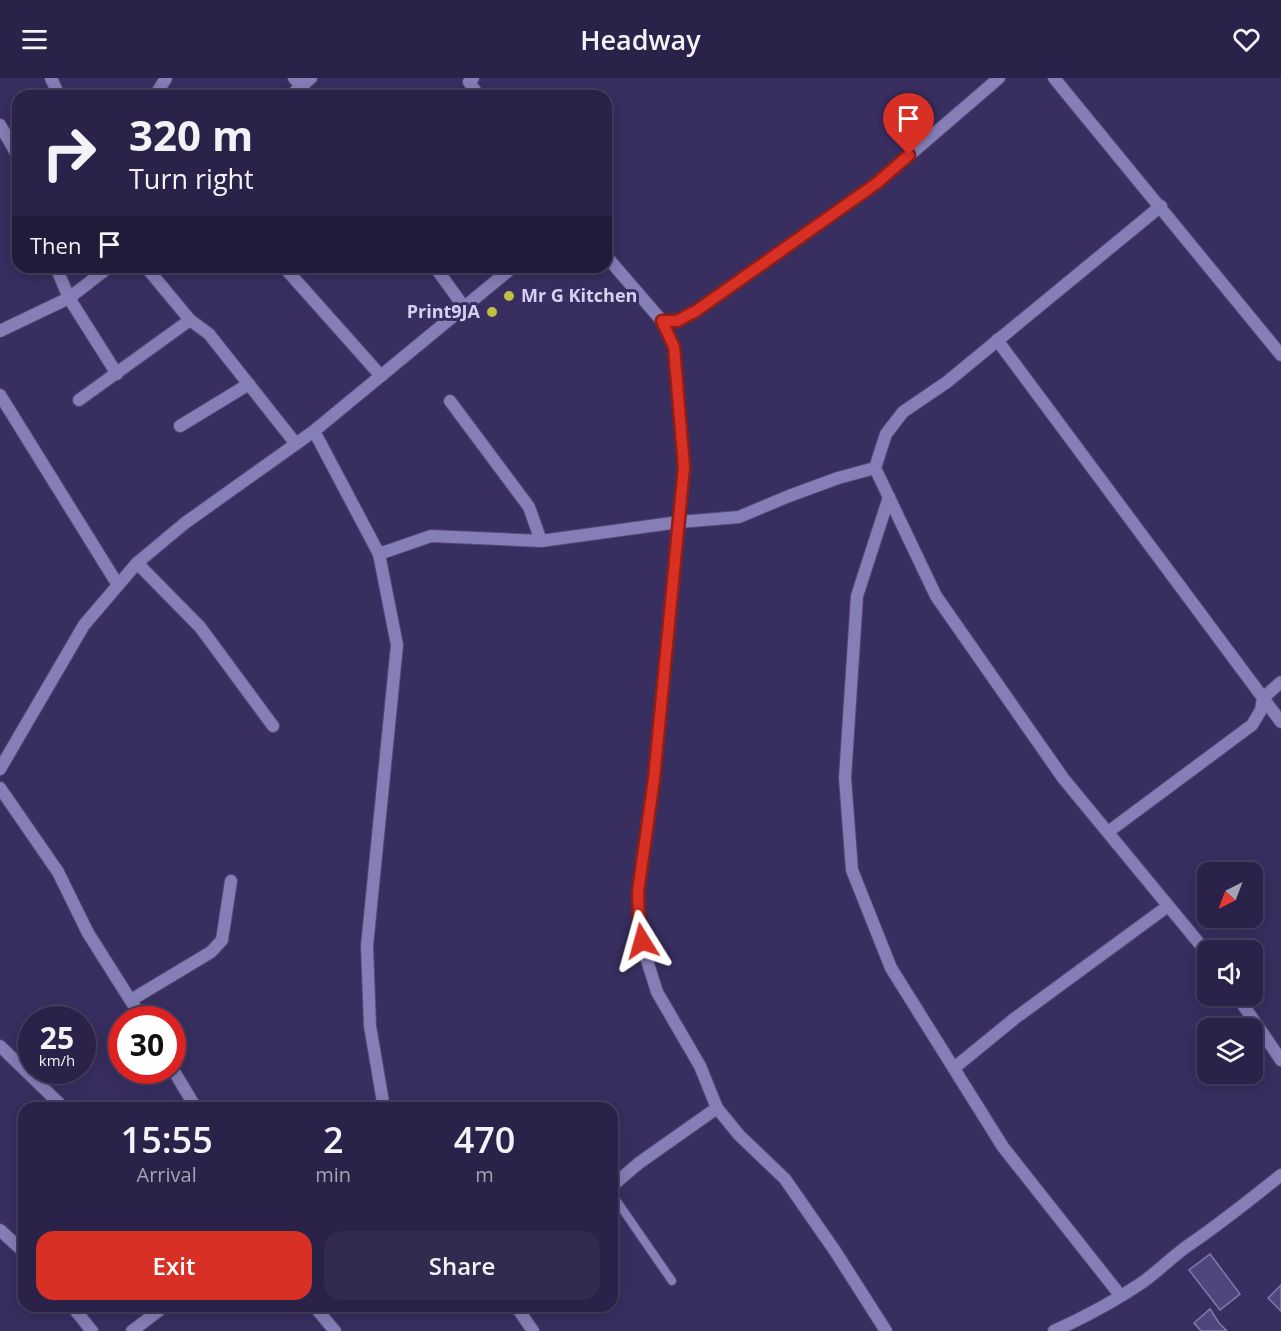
<!DOCTYPE html>
<style>
:root{--surface:#2a2248;--page:#322a4f;--text:#f1f3f6;--muted:#a5a4b4;--line:#463f60;--accent:#d93025}
body{margin:0;font-family:"Open Sans",sans-serif;background:var(--page);color:var(--text);height:100vh;display:flex;flex-direction:column;font-size:22px;white-space:nowrap}
*{box-sizing:border-box;margin:0}
p{font-size:20px;color:var(--muted)}
.icon{flex:none;width:33px;height:33px;fill:none;stroke:currentColor;stroke-width:2;stroke-linecap:round;stroke-linejoin:round}
.map{position:relative;flex:1;overflow:hidden}
.details{position:absolute;left:18px;top:1024px;width:600px;height:210px;display:flex;flex-direction:column;background:var(--surface);border-radius:18px;box-shadow:0 3px 15px #0003,0 0 0 2px var(--line)}
.details>*{flex:none}
.guide{position:absolute;left:12px;top:12px;width:600px;height:183px;border-radius:18px;box-shadow:0 3px 15px #0003,0 0 0 2px var(--line);background:#2a2248;color:var(--text);overflow:hidden}
.needle{width:39px;rotate:222deg}
.tools{position:absolute;left:1197px;top:784px;display:grid;gap:12px}
.tools a{display:grid;place-items:center;width:66px;height:66px;border-radius:12px;background:var(--surface);box-shadow:0 3px 15px #0003,0 0 0 2px var(--line);font-size:30px}
.speed{position:absolute;left:18px;top:928px;display:flex;gap:12px;font-size:30px;font-weight:700;text-align:center}
.speed>*{display:grid;place-content:center;width:78px;height:78px;border-radius:50%;background:var(--surface);box-shadow:0 3px 15px #0003,0 0 0 2px var(--line);line-height:1}
.speed small{font-size:15px;font-weight:400}
.speed .limit{border:9px solid #d22;background:#fff;color:#111}
.pin{position:absolute;display:grid;place-items:center;width:51px;height:51px;color:#fff;margin:-62px -26px;border-radius:50% 50% 50% 0;rotate:-45deg;box-shadow:0 0 6px #0007}
.pin .icon{rotate:45deg}
.me{position:absolute;width:66px;margin:-33px;rotate:352deg;stroke-linejoin:round;filter:drop-shadow(0 0 4px #0008)}
.turn{display:flex;align-items:center;gap:21px;height:126px;padding:0 18px;font-size:27px}
.turn .icon{width:78px;height:78px;stroke-width:2.5}
.turn b{display:block;font-size:42px;line-height:51px}
.then{display:flex;align-items:center;height:57px;padding:0 18px;background:#0003;gap:12px;font-size:22px}
.eta{display:flex;justify-content:space-evenly;align-items:center;height:102px;text-align:center}
.eta b{font-size:36px;font-weight:600;line-height:42px}
.cta{display:flex;gap:12px;margin-top:auto;padding:12px 18px}
.cta a{flex:1;height:69px;border-radius:18px;background:var(--accent);color:#fff;font-size:24px;font-weight:600;line-height:69px;text-align:center}
.cta a+a{background:var(--page);color:var(--text)}
header{display:flex;justify-content:space-between;align-items:center;height:78px;padding:0 18px;background:var(--surface);font-size:27px;font-weight:600}
.map>svg:first-child{display:block}
.building{fill:#4f477b;stroke:#8079b1;stroke-width:1.5}
.lines{fill:none;stroke-linecap:round;stroke-linejoin:round}
.service-casing{stroke:#534974;stroke-width:10}
.minor-casing{stroke:#534974;stroke-width:14}
.service{stroke:#857eb7;stroke-width:8}
.minor{stroke:#857eb7;stroke-width:12}
.route-casing{stroke:#8d1f18;stroke-width:15}
.route{stroke:#d93025;stroke-width:10}
.poi-dot{fill:#bebf42;stroke:#382e60;stroke-width:2}
.labels{text-anchor:middle;stroke-width:6;stroke-linejoin:round;paint-order:stroke}
.poi-label{font-size:18px;font-weight:bold;fill:#d5d2f1;stroke:#382e60;text-anchor:start}
</style>
<header><svg class="icon" aria-label="menu" viewBox="0 0 24 24"><path d="M4 6h16M4 12h16M4 18h16"/></svg>Headway<svg class="icon" aria-label="heart" viewBox="0 0 24 24"><path d="M12 20l-8-8c-3-5 5-10 8-4 3-6 11-1 8 4z"/></svg></header>
<div class="map">
<svg width="1281" height="1253" viewBox="0 0 1281 1253">
<rect width="100%" height="100%" fill="#382e60"/>
<g class="building">
<path d="M1210,1176L1240,1216L1220,1232L1189,1192Z"/>
<path d="M1281,1207V1233L1268,1220Z"/>
<path d="M1210,1231L1219,1245L1227,1253H1201L1194,1245Z"/>
</g>
<g class="lines">
<defs>
<path id="service" d="M612,1116L672,1203"/>
<g id="minor">
<path d="M51,0L59,18"/>
<path d="M294,0L309,18"/>
<path d="M473,0L469,4L479,18"/>
<path d="M1054,0L1281,277"/>
<path d="M155,18L166,0"/>
<path d="M290,18L311,0"/>
<path d="M0,47L18,78"/>
<path d="M1161,128L947,304L903,334L886,356L875,390L936,518L1063,700L1208,876"/>
<path d="M606,178L662,243H677L696,233L877,105L999,0"/>
<path d="M56,189L69,220L117,296"/>
<path d="M146,189L190,242L209,256L296,366"/>
<path d="M284,189L381,298"/>
<path d="M435,189L464,229"/>
<path d="M662,243L674,269L684,389L679,444L739,439L789,418L838,400L875,390"/>
<path d="M0,253L69,220L109,189"/>
<path d="M997,262L1281,644"/>
<path d="M0,317L118,507"/>
<path d="M79,322L190,242"/>
<path d="M450,323L529,429L541,463"/>
<path d="M180,348L249,306"/>
<path d="M889,419L857,518L845,700L852,792L891,890L1003,1069L1120,1217"/>
<path d="M379,476L431,458L541,463L679,444L654,701L638,814L639,847L646,879L657,914L700,988L717,1030L739,1057L785,1101L835,1173L886,1253"/>
<path d="M137,485L200,549L273,648"/>
<path d="M0,691L84,547L137,485L185,445L314,353"/>
<path d="M0,710L58,794L88,855L143,942"/>
<path d="M1108,754L1252,647L1261,632L1263,620L1281,604"/>
<path d="M1237,918L1281,982"/>
<path d="M131,922L211,874L222,862L231,803"/>
<path d="M0,968L64,1030"/>
<path d="M172,990L196,1030"/>
<path d="M954,990L1014,941L1168,828"/>
<path d="M384,1030L370,948L367,868L397,567L379,476L314,353L513,189"/>
<path d="M612,1108L639,1085L717,1030"/>
<path d="M0,1152L24,1174"/>
<path d="M72,1228L92,1253"/>
<path d="M314,1228L335,1253"/>
<path d="M516,1228L533,1253"/>
<path d="M132,1253L165,1228"/>
<path d="M1054,1253C1085,1239 1115,1223 1143,1204C1158,1193 1171,1180 1186,1169C1218,1147 1250,1122 1281,1097"/>
</g>
</defs>
<use href="#service" class="service-casing"/>
<use href="#minor" class="minor-casing"/>
<use href="#service" class="service"/>
<use href="#minor" class="minor"/>
</g>
<g class="lines">
<defs>
<path id="route" d="M642,863L639,847L638,814L654,701L684,389L674,269L662,243H677L696,233L877,105L909,77"/>
</defs>
<use href="#route" class="route-casing"/>
<use href="#route" class="route"/>
</g>
<g class="poi-dot">
<circle cx="509" cy="218" r="6"/>
<circle cx="492" cy="234" r="6"/>
</g>
<g class="labels">
<g class="poi-label">
<text x="521" y="224">Mr G Kitchen</text>
<text x="480" y="240" text-anchor="end">Print9JA</text>
</g>
</g>
</svg>
<div class="tools">
<a><svg class="needle" viewBox="-14 -14 28 28"><path d="M0-13l5 13h-10z" fill="#e53935"/><path d="M0 13l5-13h-10z" fill="#a5a4b4"/></svg></a>
<a><svg class="icon" aria-label="sound" viewBox="0 0 24 24"><path d="M4 9h4l5-4v14l-5-4H4zM17 9q2 3 0 6"/></svg></a>
<a><svg class="icon" aria-label="layers" viewBox="0 0 24 24"><path d="M12 4l9 5-9 5-9-5zM3 14l9 5 9-5"/></svg></a>
</div>
<div class="speed"><div>25<small>km/h</small></div><div class="limit">30</div></div>
<div class="pin" style="left:909px;top:77px;background:#d93025"><svg class="icon" aria-label="arrive" viewBox="0 0 24 24"><path d="M6 21V4h12l-3 4 3 4H6"/></svg></div>
<svg class="me" style="left:642px;top:863px" viewBox="-20 -20 40 40"><path d="M0-17L14 15 0 8-14 15z" fill="#d93025" stroke="#fff" stroke-width="4"/></svg>
<div class="guide">
<div class="turn"><svg class="icon" aria-label="right" viewBox="0 0 24 24"><path d="M7 20v-9h11M14 6l5 5-5 5"/></svg><div><b>320 m</b>Turn right</div></div>
<div class="then">Then<svg class="icon" aria-label="arrive" viewBox="0 0 24 24"><path d="M6 21V4h12l-3 4 3 4H6"/></svg></div>
</div>
<section class="details">
<div class="eta">
<div><b>15:55</b><p>Arrival</p></div>
<div><b>2</b><p>min</p></div>
<div><b>470</b><p>m</p></div>
</div>
<div class="cta"><a>Exit</a><a>Share</a></div>
</section>
</div>
